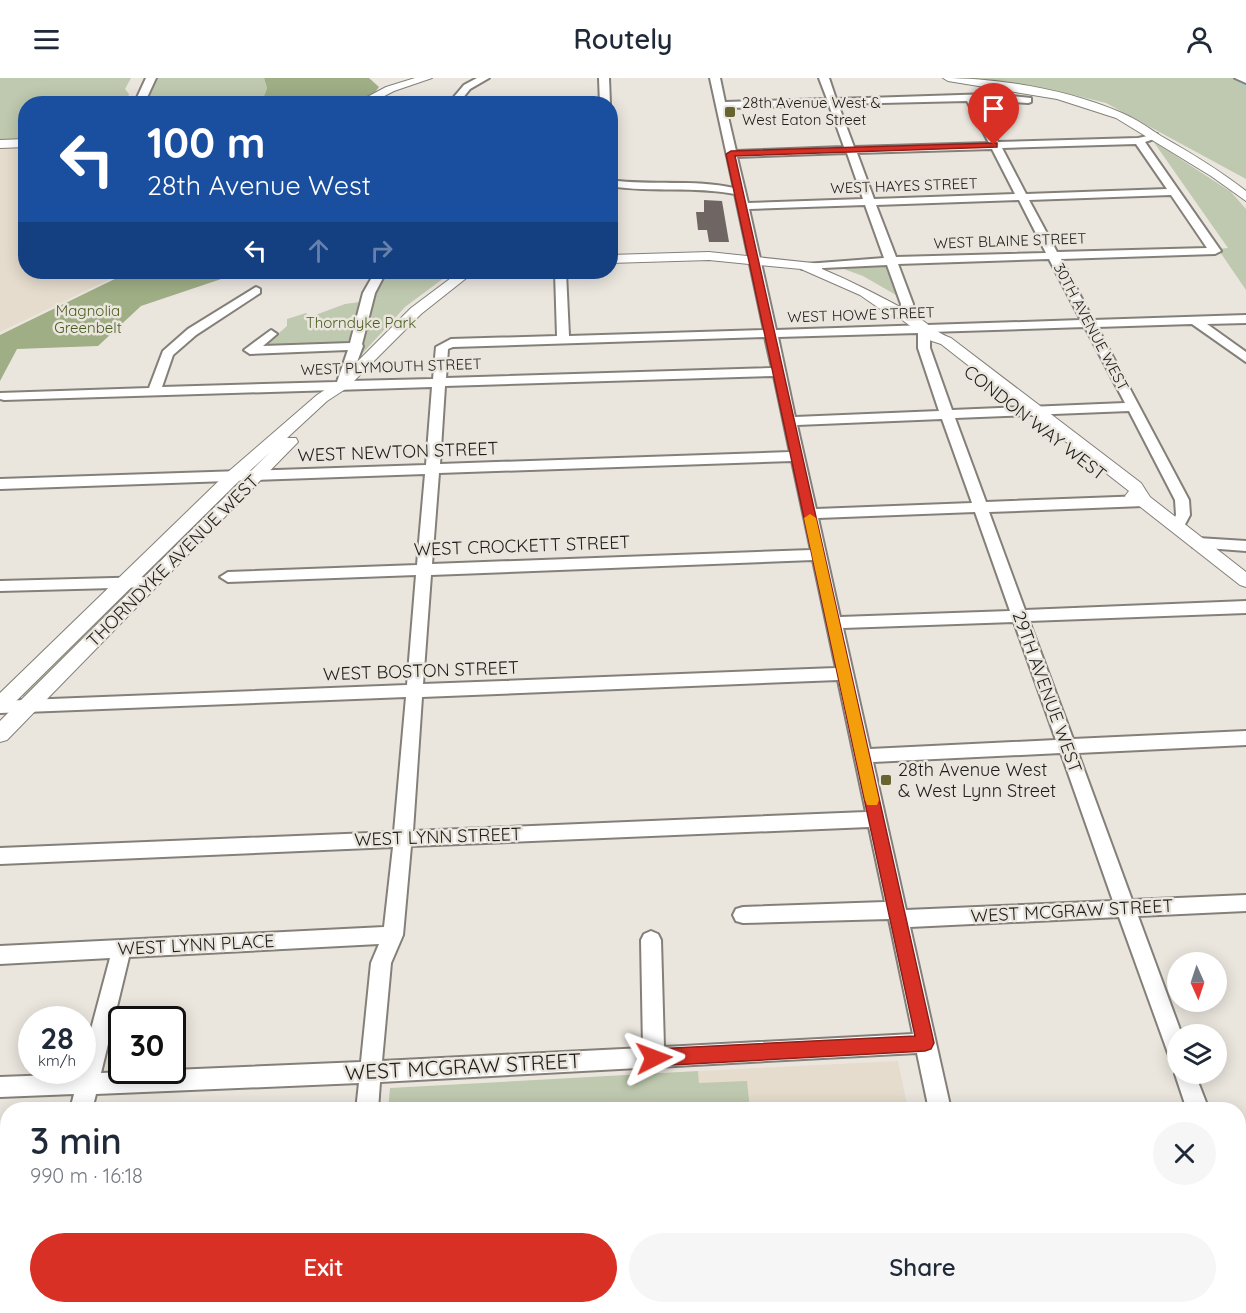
<!DOCTYPE html>
<meta charset="utf-8">
<style>
:root{--surface:#fff;--page:#f6f6f7;--text:#1f2937;--muted:#747a83;--accent:#d93025}
body{margin:0;font-family:Quicksand,sans-serif;background:var(--page);color:var(--text);height:100vh;display:flex;flex-direction:column;font-size:22px;white-space:nowrap}
*{box-sizing:border-box;margin:0}
p{font-size:20px;color:var(--muted)}
.icon{flex:none;width:33px;height:33px;fill:none;stroke:currentColor;stroke-width:2;stroke-linecap:round;stroke-linejoin:round}
.map{position:relative;flex:1;overflow:hidden}
.sheet{position:absolute;left:0px;top:1024px;width:1246px;height:212px;display:flex;flex-direction:column;background:var(--surface);border-radius:24px 24px 0 0;box-shadow:0 3px 15px #0003}
.sheet>*{flex:none}
.guide{position:absolute;left:18px;top:18px;width:600px;height:183px;border-radius:24px;box-shadow:0 3px 15px #0003;background:#1a4fa0;color:#fff;overflow:hidden}
.needle{width:39px;rotate:177deg}
.fabs{position:absolute;left:1167px;top:874px;display:grid;gap:12px}
.fabs a{display:grid;place-items:center;width:60px;height:60px;border-radius:50%;background:var(--surface);box-shadow:0 3px 15px #0003;font-size:30px}
.speed{position:absolute;left:18px;top:928px;display:flex;gap:12px;font-size:30px;font-weight:700;text-align:center}
.speed>*{display:grid;place-content:center;width:78px;height:78px;border-radius:50%;background:var(--surface);box-shadow:0 3px 15px #0003;line-height:1}
.speed small{font-size:15px;font-weight:400}
.speed .limit{border:3px solid #111;border-radius:9px;background:#fff;color:#111}
.pin{position:absolute;display:grid;place-items:center;width:51px;height:51px;color:#fff;margin:-62px -26px;border-radius:50% 50% 50% 0;rotate:-45deg;box-shadow:0 0 6px #0007}
.pin .icon{rotate:45deg}
.me{position:absolute;width:66px;margin:-33px;rotate:87deg;stroke-linejoin:round;filter:drop-shadow(0 0 4px #0008)}
.turn{display:flex;align-items:center;gap:21px;height:126px;padding:0 30px;font-size:27px}
.turn .icon{width:78px;height:78px;stroke-width:2.5}
.turn b{display:block;font-size:42px;line-height:51px}
.lanes{display:flex;align-items:center;height:57px;padding:0 30px;background:#0003;justify-content:center;gap:30px;direction:ltr}
.lanes .off{opacity:.35}
.round{display:grid;place-items:center;flex:none;width:63px;height:63px;border-radius:32px;background:var(--page)}
.headline{display:flex;align-items:center;justify-content:space-between;height:102px;padding:0 30px}
h1{font-size:36px;font-weight:600;line-height:45px}
.action{display:flex;gap:12px;margin-top:auto;padding:12px 30px}
.action a{flex:1;height:69px;border-radius:36px;background:var(--accent);color:#fff;font-size:24px;font-weight:600;line-height:69px;text-align:center}
.action a+a{background:var(--page);color:var(--text)}
header{display:flex;justify-content:space-between;align-items:center;height:78px;padding:0 30px;background:var(--surface);font-size:27px;font-weight:600}
.map>svg:first-child{display:block}
.built{fill:#e5dccd}
.green{fill:#bfc9af}
.forest{fill:#9fae85}
.lines{fill:none;stroke-linecap:round;stroke-linejoin:round}
.stream{stroke:#9bd3db;stroke-width:3}
.building{fill:#6f6663}
.minor-casing{stroke:#848079;stroke-width:4}
.major-casing{stroke:#848079;stroke-width:2}
.minor{fill:#fff;fill-rule:evenodd}
.major{fill:#fff;fill-rule:evenodd}
.route{fill:#d93025;stroke:#8d1f18;stroke-width:1.5}
.slow{fill:#f59e0b}
.poi-dot{fill:#676431;stroke:#eae6de;stroke-width:2}
.labels{text-anchor:middle;stroke-width:5;stroke-linejoin:round;paint-order:stroke}
.far-poi-label{font-size:15px;fill:#1e1d1a;stroke:#eae6de;text-anchor:start}
.far-street-label{font-size:15px;fill:#1e1d1a;stroke:#eae6de}
.far-park-label{font-size:15px;fill:#495c1f;stroke:#eae6de}
.street-label{font-size:18px;fill:#1e1d1a;stroke:#eae6de}
.poi-label{font-size:18px;fill:#1e1d1a;stroke:#eae6de;text-anchor:start}
.near-street-label{font-size:21px;fill:#1e1d1a;stroke:#eae6de}
</style>
<header><svg class="icon" aria-label="menu" viewBox="0 0 24 24"><path d="M4 6h16M4 12h16M4 18h16"/></svg>Routely<svg class="icon" aria-label="person" viewBox="0 0 24 24"><circle cx="12" cy="8" r="4"/><path d="M4 21q1-7 8-7t8 7"/></svg></header>
<div class="map">
<svg width="1246" height="1235" viewBox="0 0 1246 1235">
<rect width="100%" height="100%" fill="#eae6de"/>
<g class="built">
<path d="M0,63H25L26,194H125L0,254Z"/>
<path d="M898,983L908,1032H701L698,993Z"/>
<path d="M947,1228L948,1235H715V1229Z"/>
</g>
<g class="green">
<path d="M0,0H131L125,11L129,16L128,19L44,21L41,25L26,26L25,63H0Z"/>
<path d="M151,0H264L267,10L261,25L139,26Z"/>
<path d="M971,0H1246V101L1106,25L1078,18Z"/>
<path d="M1153,63L1231,114L1246,131V212L1218,171L1228,170Z"/>
<path d="M885,187L896,217L863,198L838,189Z"/>
<path d="M388,194H452L405,229L360,278L365,266L263,269L287,248V241L306,235L310,239L345,226L374,222L378,209Z"/>
<path d="M128,512L130,515L26,618H19Z"/>
<path d="M698,993L699,1005L747,1003L750,1032H388L390,1010Z"/>
<path d="M370,1229L715,1228V1235H370Z"/>
</g>
<g class="forest">
<path d="M264,0H369L379,9L375,14L384,18L369,25L261,26L267,10Z"/>
<path d="M129,194H242L141,228L98,268L17,271L0,303V257Z"/>
</g>
<g class="lines">
<path class="stream" d="M1236,0L1246,8"/>
</g>
<path class="building" d="M704,122L722,123L729,164H709L707,152H698L696,134H704Z"/>
<g class="lines">
<defs>
<g id="minor">
<path d="M146,0H156L144,26H134Z"/>
<path d="M477,0H489L470,11L458,26H448L464,7Z"/>
<path d="M599,0H609L610,26H600Z"/>
<path d="M710,0H720L725,24L827,21L819,0H829L836,21L991,16L1031,20V24L1028,25L976,22L998,64L1138,60L1157,56V60L1145,64L1221,173L1215,176L1061,181L1093,242L1246,237V245L1207,246L1246,274V284L1192,246L1097,249L1189,422L1190,437L1182,452L1177,454L1170,449L1176,437L1175,422L1129,333L955,340L986,424L1144,418L1151,423L1144,428L989,434L1025,532L1246,523V535L1029,543L1073,661L1246,653V667L1078,675L1132,822L1246,817V833L1138,838L1182,957H1178V985L1171,982L1168,975L1119,839L910,849L951,1032H929L917,975L380,1004L378,1032H356L359,1005L96,1016L92,1032H70L74,1016L0,1019V999L80,996L82,993V985L110,880L0,886V868L384,849L393,769L0,786V770L394,754L406,619L0,635V623L407,607L416,497L228,504L220,499L228,494L417,487L425,396L0,411V401L426,387L432,309L4,322L0,321V315L149,310L163,273L188,251L256,209L260,211V215L196,257L173,277L162,309L337,304L348,272L250,276L244,272L271,252L277,256L263,268L350,265L363,215L375,194H386L375,215L362,266L363,268L350,303L433,301L436,269L451,261L557,258L555,194H566L569,258L764,252L735,116C694,108 652,115 610,108V102C652,108 693,101 734,110ZM967,23L989,65L854,69L838,26ZM829,27L844,69L736,73L726,30ZM1136,66L1167,111L1026,116L1002,70ZM992,71L1015,116L874,121L857,75ZM847,75L863,121L748,125L737,79ZM1171,117L1207,170L1057,174L1029,122ZM1019,122L1046,175L896,179L876,127ZM865,127L884,180L806,186L802,187V191L887,187L901,226L900,238L906,242L912,238L913,226L898,186L1049,181L1081,242L776,252L749,131ZM1085,249L1125,325L952,332L930,270V254ZM918,255V270L939,333L795,339L778,259ZM765,259L772,290L446,300L448,271L453,269ZM774,298L790,374L440,386L445,308ZM942,341L972,425L816,431L797,347ZM792,383L811,472L432,486L439,395ZM975,434L1010,533L840,539L818,440ZM813,482L836,590L423,606L431,497ZM1014,544L1056,662L870,671L843,550ZM838,602L866,734L413,753L422,619ZM1061,675L1113,823L906,832L873,684ZM869,749L885,824L743,829L736,831L733,837L736,843L743,845L889,841L913,956L664,969L661,862L658,856L651,853L644,856L641,862L643,970L382,983L391,885L403,857L411,768ZM379,866L371,885L361,984L101,995L129,879Z"/>
<path d="M1235,0H1246V5Z"/>
<path d="M1198,460L1246,463V473L1193,469L1191,465Z"/>
<path d="M151,499L156,500L159,504L156,508L151,509L0,513V503Z"/>
<path d="M1178,989V996H1195L1209,1032H1187L1175,996Z"/>
<path d="M1239,1135L1246,1138V1177L1239,1175Z"/>
<path d="M17,1228H41L40,1235H16Z"/>
<path d="M332,1228H356L355,1235H331Z"/>
<path d="M970,1228H994L996,1235H972Z"/>
</g>
<g id="major">
<path d="M415,0H432L394,13L369,26H354L386,9Z"/>
<path d="M943,0C999,0 1070,12 1122,35C1136,41 1149,50 1161,58C1191,75 1219,92 1246,113V123L1211,98L1116,40L1057,21L948,3Z"/>
<path d="M26,61V69L0,70V62Z"/>
<path d="M709,174L822,186V191C853,204 882,219 911,235C926,243 935,255 951,260L1141,405L1150,419L1246,494V509L1240,507L1138,427L1127,422L1125,418L1129,413L941,266L929,262L901,241L886,235L860,217L801,191L709,182L610,185V177Z"/>
<path d="M459,194H474L421,236L347,310L327,323L287,360H296L298,364L7,662L0,664V643L270,374L240,402L7,632L0,635V615L228,394L317,317L337,304L411,230Z"/>
</g>
</defs>
<use href="#minor" class="minor-casing"/>
<use href="#major" class="major-casing"/>
<use href="#minor" class="minor"/>
<use href="#major" class="major"/>
</g>
<path class="route" d="M994,65H997V69L735,78L934,965L931,971L925,973L654,988L648,985L645,980L648,974L654,971L915,958L726,76L731,73Z"/>
<path class="slow" d="M810,436L816,440L879,722L877,727H867L865,722L804,440Z"/>
<g class="poi-dot">
<rect x="724" y="28" width="12" height="12" rx="3"/>
<rect x="880" y="696" width="12" height="12" rx="3"/>
</g>
<g class="labels">
<g class="far-poi-label">
<text x="742" y="30">28th Avenue West &amp;<tspan x="742" dy="17">West Eaton Street</tspan></text>
</g>
<g class="far-street-label">
<text transform="translate(904 108) rotate(-2)" y="5">WEST HAYES STREET</text>
<text transform="translate(1010 163) rotate(-2)" y="5">WEST BLAINE STREET</text>
<text transform="translate(861 237) rotate(-2)" y="5">WEST HOWE STREET</text>
<text transform="translate(1091 249) rotate(62)" y="5">30TH AVENUE WEST</text>
<text transform="translate(391 289) rotate(-2)" y="5">WEST PLYMOUTH STREET</text>
</g>
<g class="far-park-label">
<text x="88" y="238">Magnolia<tspan x="88" dy="17">Greenbelt</tspan></text>
<text x="361" y="250">Thorndyke Park</text>
</g>
<g class="street-label">
<text transform="translate(1035 345) rotate(38)" y="6">CONDON WAY WEST</text>
<text transform="translate(398 374) rotate(-2)" y="6">WEST NEWTON STREET</text>
<text transform="translate(522 468) rotate(-2)" y="6">WEST CROCKETT STREET</text>
<text transform="translate(173 483) rotate(-45)" y="6">THORNDYKE AVENUE WEST</text>
<text transform="translate(421 593) rotate(-2)" y="6">WEST BOSTON STREET</text>
<text transform="translate(1047 614) rotate(70)" y="6">29TH AVENUE WEST</text>
<text transform="translate(438 759) rotate(-2)" y="6">WEST LYNN STREET</text>
<text transform="translate(1072 833) rotate(-3)" y="6">WEST MCGRAW STREET</text>
<text transform="translate(196 867) rotate(-3)" y="6">WEST LYNN PLACE</text>
</g>
<g class="poi-label">
<text x="898" y="698">28th Avenue West<tspan x="898" dy="21">&amp; West Lynn Street</tspan></text>
</g>
<g class="near-street-label">
<text transform="translate(463 989) rotate(-3)" y="7">WEST MCGRAW STREET</text>
</g>
</g>
</svg>
<div class="fabs">
<a><svg class="needle" viewBox="-14 -14 28 28"><path d="M0-13l5 13h-10z" fill="#e53935"/><path d="M0 13l5-13h-10z" fill="#747a83"/></svg></a>
<a><svg class="icon" aria-label="layers" viewBox="0 0 24 24"><path d="M12 4l9 5-9 5-9-5zM3 14l9 5 9-5"/></svg></a>
</div>
<div class="speed"><div>28<small>km/h</small></div><div class="limit">30</div></div>
<div class="pin" style="left:994px;top:67px;background:#d93025"><svg class="icon" aria-label="arrive" viewBox="0 0 24 24"><path d="M6 21V4h12l-3 4 3 4H6"/></svg></div>
<svg class="me" style="left:654px;top:980px" viewBox="-20 -20 40 40"><path d="M0-17L14 15 0 8-14 15z" fill="#d93025" stroke="#fff" stroke-width="4"/></svg>
<div class="guide">
<div class="turn"><svg class="icon" aria-label="left" viewBox="0 0 24 24"><path d="M17 20v-9H6M10 6l-5 5 5 5"/></svg><div><b>100 m</b>28th Avenue West</div></div>
<div class="lanes"><svg class="icon" aria-label="left" viewBox="0 0 24 24"><path d="M17 20v-9H6M10 6l-5 5 5 5"/></svg><svg class="icon off" aria-label="ahead" viewBox="0 0 24 24"><path d="M12 20V5M6 11l6-6 6 6"/></svg><svg class="icon off" aria-label="right" viewBox="0 0 24 24"><path d="M7 20v-9h11M14 6l5 5-5 5"/></svg></div>
</div>
<section class="sheet">
<div class="headline"><div><h1>3 min</h1><p>990 m · 16:18</p></div><a class="round"><svg class="icon" aria-label="close" viewBox="0 0 24 24"><path d="M6 6l12 12M18 6L6 18"/></svg></a></div>
<div class="action"><a>Exit</a><a>Share</a></div>
</section>
</div>
